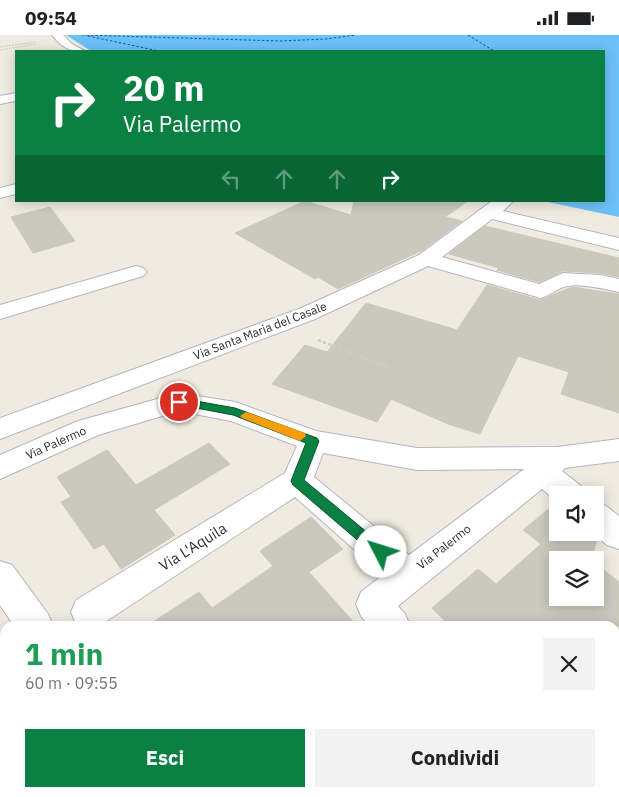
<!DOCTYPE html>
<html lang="it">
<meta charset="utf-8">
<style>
:root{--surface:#fff;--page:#f2f2f2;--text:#202124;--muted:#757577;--accent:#0b8043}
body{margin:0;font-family:"IBM Plex Sans",sans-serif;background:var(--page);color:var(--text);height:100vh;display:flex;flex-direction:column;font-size:19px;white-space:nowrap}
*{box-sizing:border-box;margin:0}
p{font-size:16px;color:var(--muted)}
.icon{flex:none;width:28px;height:28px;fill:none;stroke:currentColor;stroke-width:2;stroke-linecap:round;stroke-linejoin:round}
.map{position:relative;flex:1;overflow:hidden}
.panel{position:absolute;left:0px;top:586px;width:620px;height:176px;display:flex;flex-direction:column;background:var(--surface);border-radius:15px 15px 0 0;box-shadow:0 2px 12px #0003}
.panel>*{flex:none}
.hud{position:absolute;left:15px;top:15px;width:590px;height:152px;border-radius:0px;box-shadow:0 2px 12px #0003;background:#0b8043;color:#fff;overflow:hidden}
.tools{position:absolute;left:549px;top:451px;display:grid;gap:10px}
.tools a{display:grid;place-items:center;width:55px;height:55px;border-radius:0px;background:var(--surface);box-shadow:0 2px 12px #0003;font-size:25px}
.pin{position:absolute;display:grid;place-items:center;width:42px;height:42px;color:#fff;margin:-21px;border:2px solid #fff;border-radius:50%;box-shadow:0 1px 5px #0007}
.me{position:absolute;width:55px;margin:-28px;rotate:310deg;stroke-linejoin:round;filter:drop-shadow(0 0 4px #0008)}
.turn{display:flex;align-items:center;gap:18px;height:105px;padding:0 25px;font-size:22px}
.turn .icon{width:65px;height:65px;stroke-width:2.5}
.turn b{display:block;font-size:35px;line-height:42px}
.lanes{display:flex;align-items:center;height:48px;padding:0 25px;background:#0003;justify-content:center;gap:25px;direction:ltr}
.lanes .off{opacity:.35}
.round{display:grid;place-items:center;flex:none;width:52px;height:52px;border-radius:0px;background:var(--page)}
.headline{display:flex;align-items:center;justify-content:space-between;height:85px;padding:0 25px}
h1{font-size:30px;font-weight:700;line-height:38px;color:#1e9e55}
.primary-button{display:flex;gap:10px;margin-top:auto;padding:10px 25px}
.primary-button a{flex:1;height:58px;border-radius:0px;background:var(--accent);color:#fff;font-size:20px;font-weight:700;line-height:58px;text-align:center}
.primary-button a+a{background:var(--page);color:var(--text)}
.status{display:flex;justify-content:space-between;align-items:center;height:35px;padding:0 25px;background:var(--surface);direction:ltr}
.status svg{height:14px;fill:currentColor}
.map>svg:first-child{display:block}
.water{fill:#6cc1f9}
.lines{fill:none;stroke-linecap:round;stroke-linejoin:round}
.ferry{stroke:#025cae;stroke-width:1;stroke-dasharray:2.5 2;stroke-linecap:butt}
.building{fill:#cbc9be;stroke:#ccc8b9}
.minor-casing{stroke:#b4b4c2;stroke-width:2}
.path-far1{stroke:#cdcdcd;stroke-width:1;stroke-dasharray:2 1;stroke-linecap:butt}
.path{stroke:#cdcdcd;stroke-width:2.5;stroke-dasharray:3 2.5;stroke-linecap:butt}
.minor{fill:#fff;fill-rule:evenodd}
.route{fill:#0b8043;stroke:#07532c}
.slow{fill:#f59e0b}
.labels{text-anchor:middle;stroke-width:5;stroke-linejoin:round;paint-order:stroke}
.street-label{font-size:12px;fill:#2e2e2e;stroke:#fff}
.near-street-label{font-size:15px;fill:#2e2e2e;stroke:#fff}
</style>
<div class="status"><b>09:54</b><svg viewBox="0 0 49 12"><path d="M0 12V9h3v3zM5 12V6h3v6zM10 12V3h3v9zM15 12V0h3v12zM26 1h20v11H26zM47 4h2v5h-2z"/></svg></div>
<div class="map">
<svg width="619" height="762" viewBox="0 0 619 762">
<rect width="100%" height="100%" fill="#f0ebe0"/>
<path class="water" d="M66,0H619V182L543,166H604V16H91Z"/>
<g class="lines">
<g class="ferry">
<path d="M82,0L280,6L326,4L356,0"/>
<path d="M468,0L494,16"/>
<path d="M88,1L159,16"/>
</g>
</g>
<g class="building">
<path d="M305,166L351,180L354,166H468L445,182L462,186L423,215L338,254L318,242L315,244L235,198Z"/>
<path d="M50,172L75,206L33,218L11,182Z"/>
<path d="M485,191L619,223V242L600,238L563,236L539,247L497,235L499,233L449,219Z"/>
<path d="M487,250L540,265L572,252L619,259V378L561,359L569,337L518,321L480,399L448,389L391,364L377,387L272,349L305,310L327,317L366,268L457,295Z"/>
<path d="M209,408L230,429L154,475L175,500L121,534L104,509L94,514L61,467L71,462L57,442L107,415L136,450Z"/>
<path d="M556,468L558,469V498H591L597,503L591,525H558V562H595V528L619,547V591H450L432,573L478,534L496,549L541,509L523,495Z"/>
<path d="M311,482L343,514L309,537L357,591H147L199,557L212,573L273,531L260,516Z"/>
</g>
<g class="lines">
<defs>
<g id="minor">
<path d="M52,0H63L72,9L85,16C69,17 62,12 52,0Z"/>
<path d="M16,58V66L0,69V61Z"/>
<path d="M16,149V159L0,163V153Z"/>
<path d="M492,166H513L503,176L619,203V215L492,184L442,222L539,249L563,238L600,240L619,244V257C606,254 579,248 567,251C558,253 550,260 541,263L428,231L315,284L0,404V383L299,274L419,220Z"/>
<path d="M136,231L143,233L147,237L143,241L0,284V270Z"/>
<path d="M179,358L235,367L316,396L417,413L557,412L619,404V426L565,433L562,436L581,451L586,460H558V467L542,454L398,571L405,579L410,591H369L361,581L356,569L361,557L383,540L295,462L102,589C93,592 85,592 76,589L71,577L76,565L285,438L297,411L231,386L179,376L98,400L0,444V420L78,386ZM323,418L417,435L524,434L409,520L314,442Z"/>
<path d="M595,467L606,471L619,481V514L607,510L593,498H595Z"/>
<path d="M0,526L12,530L48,579L53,591H14L0,570Z"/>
<path d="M619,614V656L615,658V615Z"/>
<path d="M121,758H166L168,762H122Z"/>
<path d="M239,758H285L284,762H237Z"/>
<path d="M506,758H552L554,762H507Z"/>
</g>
</defs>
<use href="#minor" class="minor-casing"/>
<g class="path-far1">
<path d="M0,12L36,7"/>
<path d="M0,15L36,9"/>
</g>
<path class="path" d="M318,305L390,333"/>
<use href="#minor" class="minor"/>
</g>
<path class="route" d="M179,363L235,373L317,403L319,406L304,445L386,513L388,517L386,521L381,523L376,521L293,450L291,446L306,408L233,380L175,369L174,367L175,364Z"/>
<path class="slow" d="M246,377L305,398L306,401L300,406L242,383L240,381Z"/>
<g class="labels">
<g class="street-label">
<text transform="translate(260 296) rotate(-21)" y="4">Via Santa Maria del Casale</text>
<text transform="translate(56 408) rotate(-24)" y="4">Via Palermo</text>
<text transform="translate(444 512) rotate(-38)" y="4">Via Palermo</text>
</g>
<g class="near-street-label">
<text transform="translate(193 512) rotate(-32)" y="5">Via L'Aquila</text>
</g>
</g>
</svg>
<div class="tools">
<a><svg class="icon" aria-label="sound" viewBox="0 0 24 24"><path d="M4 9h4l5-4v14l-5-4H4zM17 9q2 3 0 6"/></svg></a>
<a><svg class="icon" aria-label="layers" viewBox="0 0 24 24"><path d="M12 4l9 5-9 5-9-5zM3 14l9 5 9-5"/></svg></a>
</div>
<div class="pin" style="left:179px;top:367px;background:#d93025"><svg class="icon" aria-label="arrive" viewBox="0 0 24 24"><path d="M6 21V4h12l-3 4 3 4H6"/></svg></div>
<svg class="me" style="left:381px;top:517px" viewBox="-20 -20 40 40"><circle r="19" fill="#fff"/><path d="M0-13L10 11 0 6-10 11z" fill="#0b8043"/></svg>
<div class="hud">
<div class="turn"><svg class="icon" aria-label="right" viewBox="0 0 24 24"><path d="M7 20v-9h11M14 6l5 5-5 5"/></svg><div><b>20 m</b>Via Palermo</div></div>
<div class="lanes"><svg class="icon off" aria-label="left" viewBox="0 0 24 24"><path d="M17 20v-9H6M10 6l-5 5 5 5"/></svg><svg class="icon off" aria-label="ahead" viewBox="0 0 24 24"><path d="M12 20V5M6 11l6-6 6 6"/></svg><svg class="icon off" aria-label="ahead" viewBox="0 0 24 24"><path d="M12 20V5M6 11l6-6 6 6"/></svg><svg class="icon" aria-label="right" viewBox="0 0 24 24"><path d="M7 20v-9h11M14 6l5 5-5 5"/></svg></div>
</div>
<section class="panel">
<div class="headline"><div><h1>1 min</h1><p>60 m · 09:55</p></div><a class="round"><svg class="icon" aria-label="close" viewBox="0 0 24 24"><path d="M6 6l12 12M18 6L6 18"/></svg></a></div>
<div class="primary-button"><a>Esci</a><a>Condividi</a></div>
</section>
</div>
